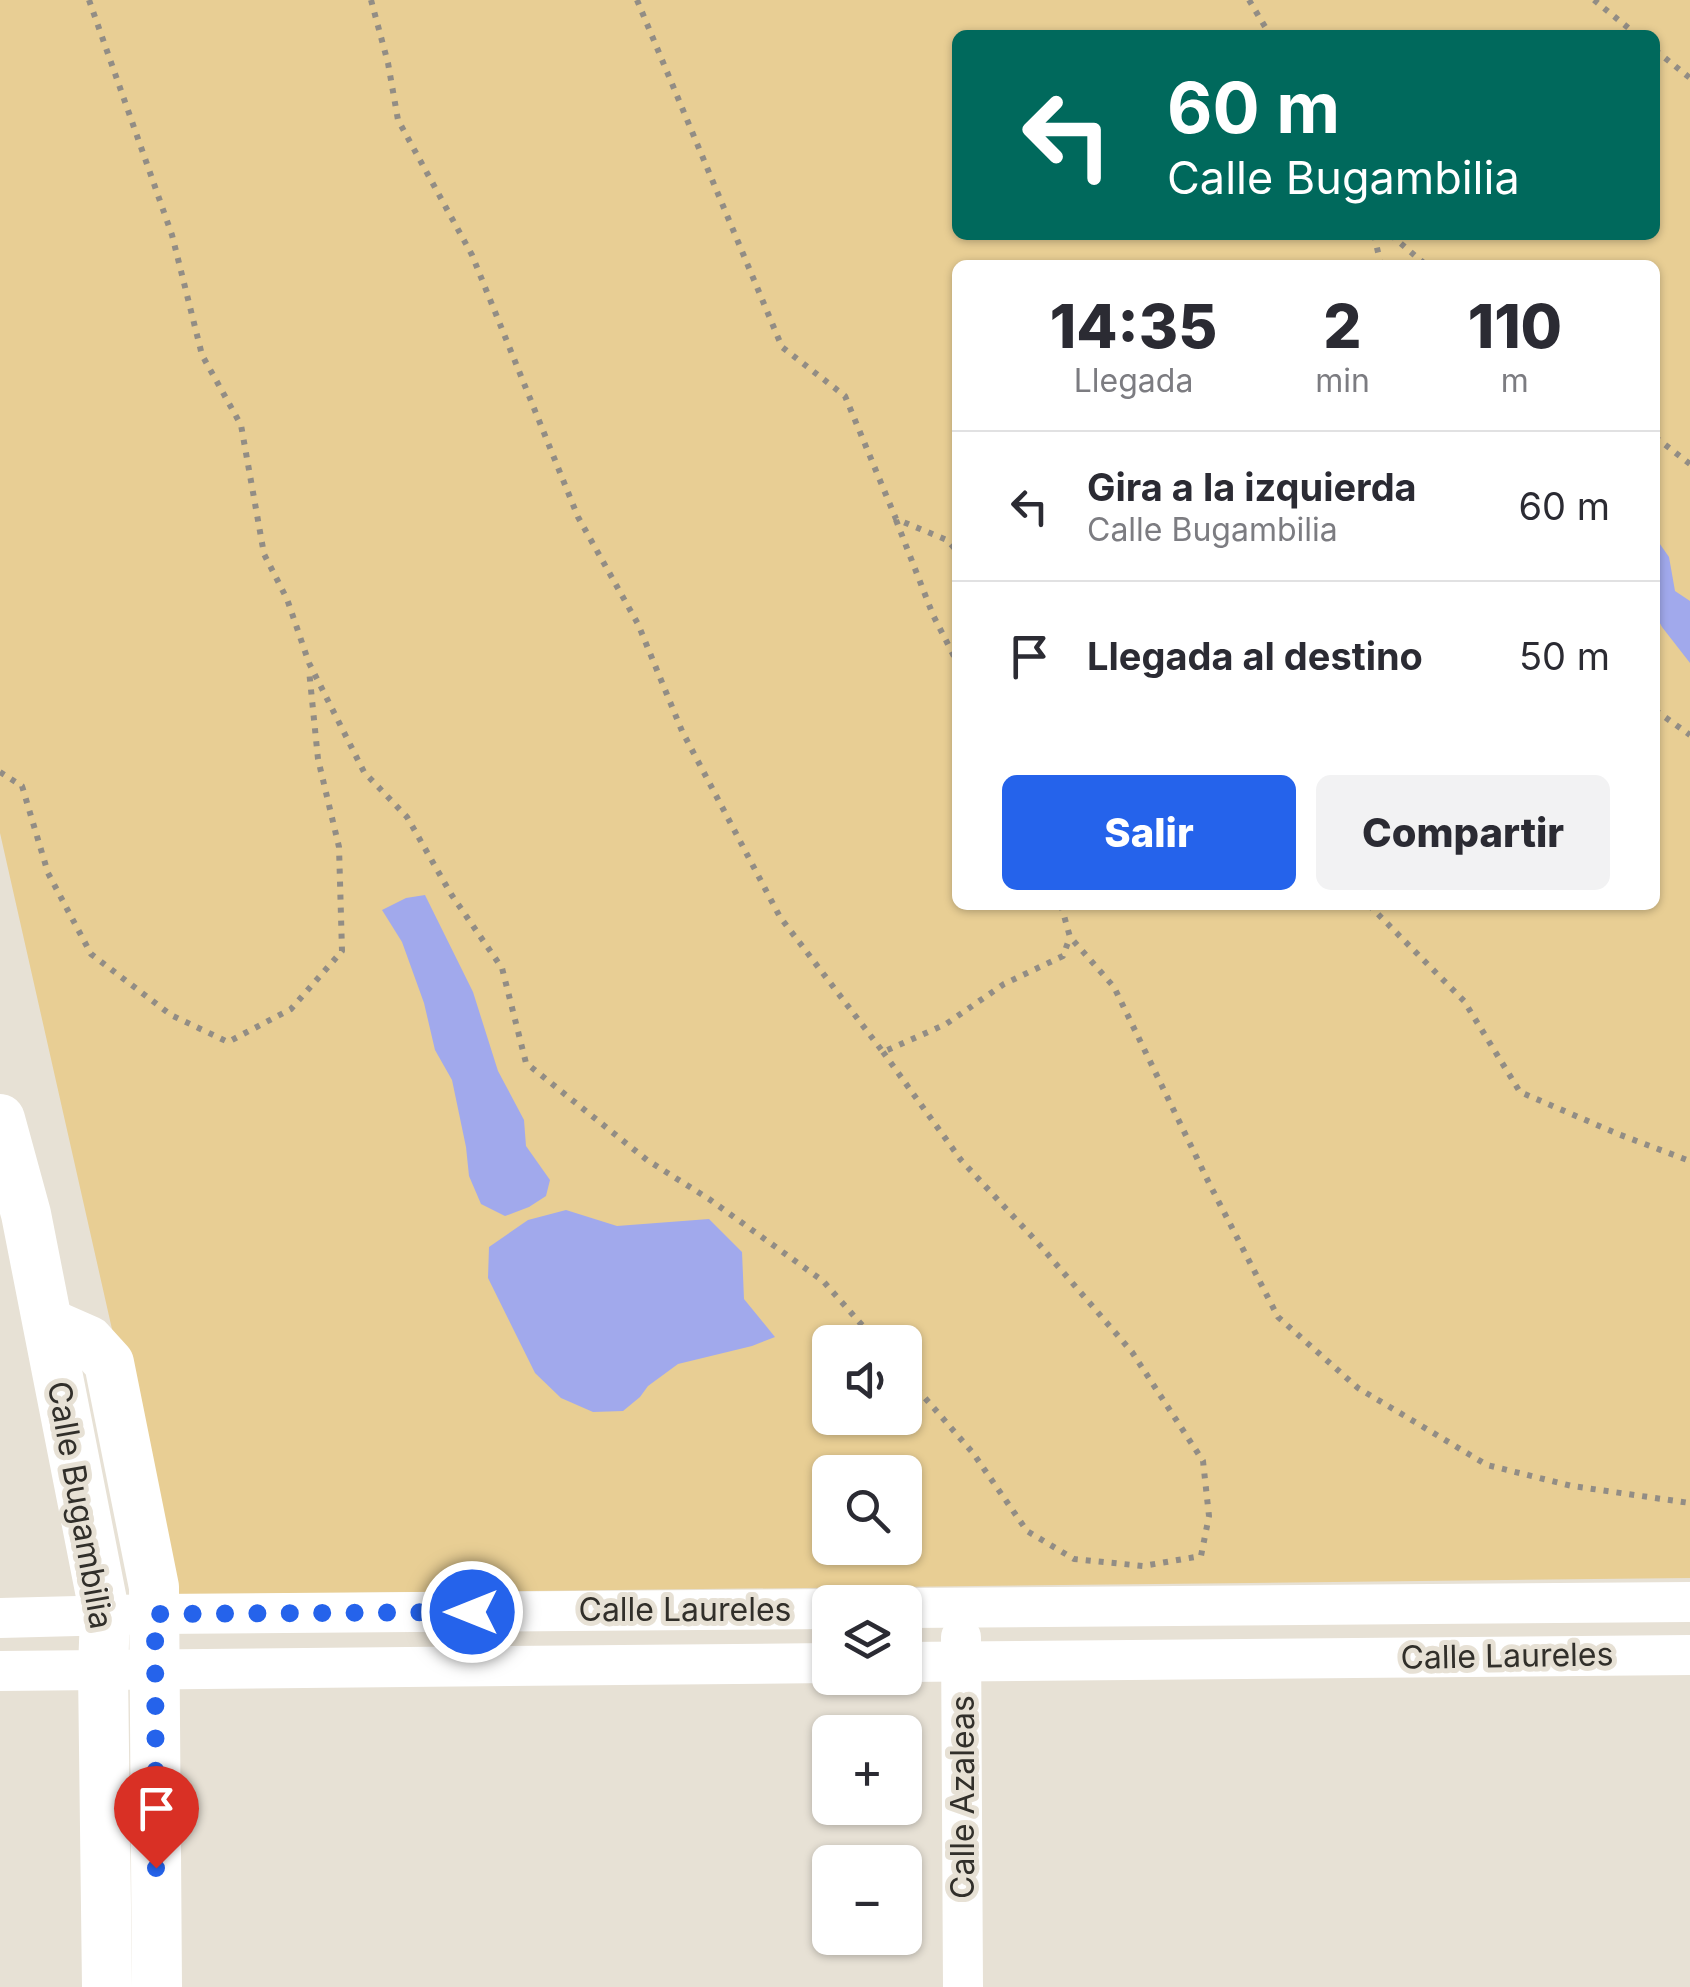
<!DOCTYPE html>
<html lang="es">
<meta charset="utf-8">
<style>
:root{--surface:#fff;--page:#f2f2f3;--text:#2b2b33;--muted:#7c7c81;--line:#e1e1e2;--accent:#2563eb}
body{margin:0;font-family:Inter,sans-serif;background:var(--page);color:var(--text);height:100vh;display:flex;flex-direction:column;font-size:38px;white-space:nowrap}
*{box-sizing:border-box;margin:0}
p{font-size:32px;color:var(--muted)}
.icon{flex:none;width:55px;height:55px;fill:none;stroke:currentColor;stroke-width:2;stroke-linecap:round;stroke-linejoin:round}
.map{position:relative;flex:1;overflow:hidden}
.drawer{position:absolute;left:952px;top:260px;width:708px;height:650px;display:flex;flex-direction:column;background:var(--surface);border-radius:15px;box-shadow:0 2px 8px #0004}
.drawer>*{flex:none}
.guide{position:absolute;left:952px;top:30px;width:708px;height:210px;border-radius:15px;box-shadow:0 2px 8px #0004;background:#00695c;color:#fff;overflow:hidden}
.buttons{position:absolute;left:812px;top:1325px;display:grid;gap:20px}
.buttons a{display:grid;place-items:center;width:110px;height:110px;border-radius:15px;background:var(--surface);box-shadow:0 2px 8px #0004;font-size:50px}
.pin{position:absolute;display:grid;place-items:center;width:85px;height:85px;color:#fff;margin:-102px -42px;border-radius:50% 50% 50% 0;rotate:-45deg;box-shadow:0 0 10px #0007}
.pin .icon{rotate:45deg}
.me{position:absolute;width:110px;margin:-55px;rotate:270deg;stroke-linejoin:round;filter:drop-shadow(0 0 8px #0008)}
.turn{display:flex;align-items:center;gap:35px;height:210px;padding:0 50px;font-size:45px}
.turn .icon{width:130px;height:130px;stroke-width:2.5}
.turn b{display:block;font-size:70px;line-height:85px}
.eta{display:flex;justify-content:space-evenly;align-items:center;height:170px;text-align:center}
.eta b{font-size:60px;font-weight:800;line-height:70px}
.cta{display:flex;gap:20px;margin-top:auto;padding:20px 50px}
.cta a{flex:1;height:115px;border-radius:15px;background:var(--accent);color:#fff;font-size:40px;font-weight:800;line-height:115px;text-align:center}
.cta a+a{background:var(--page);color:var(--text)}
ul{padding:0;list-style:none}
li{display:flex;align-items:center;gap:30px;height:150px;padding:0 50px;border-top:2px solid var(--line)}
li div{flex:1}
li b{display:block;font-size:38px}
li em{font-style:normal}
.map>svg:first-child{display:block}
.green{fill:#e8ce94;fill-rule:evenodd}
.water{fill:#a1a9ec}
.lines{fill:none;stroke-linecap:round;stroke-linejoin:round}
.path{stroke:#928d85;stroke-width:6;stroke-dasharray:5 8;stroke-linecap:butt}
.minor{stroke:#fff;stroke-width:40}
.tertiary{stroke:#fff;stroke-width:50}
.route{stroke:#2563eb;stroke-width:18;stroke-dasharray:0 32.4}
.labels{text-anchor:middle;stroke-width:10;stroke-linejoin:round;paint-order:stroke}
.street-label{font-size:32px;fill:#312f2a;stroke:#e7e1d5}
</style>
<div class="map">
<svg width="1690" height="1987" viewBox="0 0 1690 1987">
<rect width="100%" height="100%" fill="#e7e1d5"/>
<path class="green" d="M0,0H1690V1578L172,1595L0,833ZM958,35H1655V235H958ZM958,265H1655V905H958ZM830,1342H905V1418H830ZM830,1472H905V1548H830Z"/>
<g class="water">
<path d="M1655,537L1669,557L1675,591L1690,601V663L1662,627L1655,614Z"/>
<path d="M425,895L473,992L498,1071L524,1120L526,1146L550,1180L546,1196L529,1207L505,1216L481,1204L469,1176L466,1147L452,1080L435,1050L424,1003L402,942L382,910L406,898Z"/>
<path d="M566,1210L617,1226L709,1219L742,1252L744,1299L775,1337L752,1346L678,1364L648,1386L640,1397L623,1411L593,1412L561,1398L535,1373L488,1278L489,1247L528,1220Z"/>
</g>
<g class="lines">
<g class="path">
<path d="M89,0L172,235L202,355L241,425L264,554L287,599L309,663L364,772L407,817L451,894L502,968L526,1063L647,1160L709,1199L823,1281L877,1342"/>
<path d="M371,0L388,63L398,120L472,255L578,517L638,624L682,731L780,917L883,1052L946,1024L1004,984L1063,956L1070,937"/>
<path d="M637,0L782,347L845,396L896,519L947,540L958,552"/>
<path d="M1249,0L1270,35"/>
<path d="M1594,0L1637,35"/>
<path d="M1655,50L1690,78"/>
<path d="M1374,235L1381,265"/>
<path d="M1391,235L1426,265"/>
<path d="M1655,437L1690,464"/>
<path d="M896,520L933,615L958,664"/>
<path d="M1655,710L1690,735"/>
<path d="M0,772L22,786L48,873L91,954L171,1015L228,1042L291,1009L342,951L339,847L318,759L309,670"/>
<path d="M1061,905L1070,937L1114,987L1209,1183L1278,1317L1358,1388L1487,1465L1572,1486L1690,1503"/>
<path d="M1369,905L1464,1001L1520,1092L1618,1134L1690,1161"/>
<path d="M883,1052L961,1160L1037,1242L1132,1352L1203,1461L1209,1516L1201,1556L1143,1566L1074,1559L1027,1531L973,1453L905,1375"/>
</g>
<g class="minor">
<path d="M905,1608L1690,1602"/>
<path d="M0,1618L155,1614L830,1609"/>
<path d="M961,1637L963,1987"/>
<path d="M905,1662L1690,1655"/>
<path d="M0,1671L830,1663"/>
</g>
<g class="tertiary">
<path d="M0,1119L26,1214L105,1616L103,1669L107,1987"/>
<path d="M48,1323L89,1341L109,1363L154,1587L157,1987"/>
</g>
</g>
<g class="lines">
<path class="route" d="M156,1868L155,1614L472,1612"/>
</g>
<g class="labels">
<g class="street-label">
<text transform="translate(80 1505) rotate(80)" y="11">Calle Bugambilia</text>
<text x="685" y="1621">Calle Laureles</text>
<text transform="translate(1507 1656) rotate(-1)" y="11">Calle Laureles</text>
<text transform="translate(963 1797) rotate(-90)" y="11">Calle Azaleas</text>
</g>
</g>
</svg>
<div class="buttons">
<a><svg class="icon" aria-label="sound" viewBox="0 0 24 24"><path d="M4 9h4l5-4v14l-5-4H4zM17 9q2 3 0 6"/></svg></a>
<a><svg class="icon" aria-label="search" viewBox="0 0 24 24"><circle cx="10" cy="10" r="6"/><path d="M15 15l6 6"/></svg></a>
<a><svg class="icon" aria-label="layers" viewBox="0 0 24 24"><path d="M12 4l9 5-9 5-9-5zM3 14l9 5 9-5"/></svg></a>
<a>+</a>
<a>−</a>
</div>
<div class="pin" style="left:156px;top:1868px;background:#d93025"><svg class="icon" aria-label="arrive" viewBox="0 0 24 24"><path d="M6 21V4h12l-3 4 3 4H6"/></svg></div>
<svg class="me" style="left:472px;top:1612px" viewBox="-20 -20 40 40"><circle r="17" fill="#2563eb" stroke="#fff" stroke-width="3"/><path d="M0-11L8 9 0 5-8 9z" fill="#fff"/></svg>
<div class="guide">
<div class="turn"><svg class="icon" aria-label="left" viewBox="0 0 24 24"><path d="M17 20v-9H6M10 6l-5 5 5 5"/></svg><div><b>60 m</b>Calle Bugambilia</div></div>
</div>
<section class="drawer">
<div class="eta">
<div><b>14:35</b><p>Llegada</p></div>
<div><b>2</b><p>min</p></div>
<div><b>110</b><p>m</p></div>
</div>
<ul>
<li><svg class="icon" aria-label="left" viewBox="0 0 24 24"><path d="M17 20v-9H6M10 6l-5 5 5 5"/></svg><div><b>Gira a la izquierda</b><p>Calle Bugambilia</p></div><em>60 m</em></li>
<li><svg class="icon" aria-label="arrive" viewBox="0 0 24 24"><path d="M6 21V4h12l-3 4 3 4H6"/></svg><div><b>Llegada al destino</b></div><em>50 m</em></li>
</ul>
<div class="cta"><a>Salir</a><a>Compartir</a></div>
</section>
</div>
